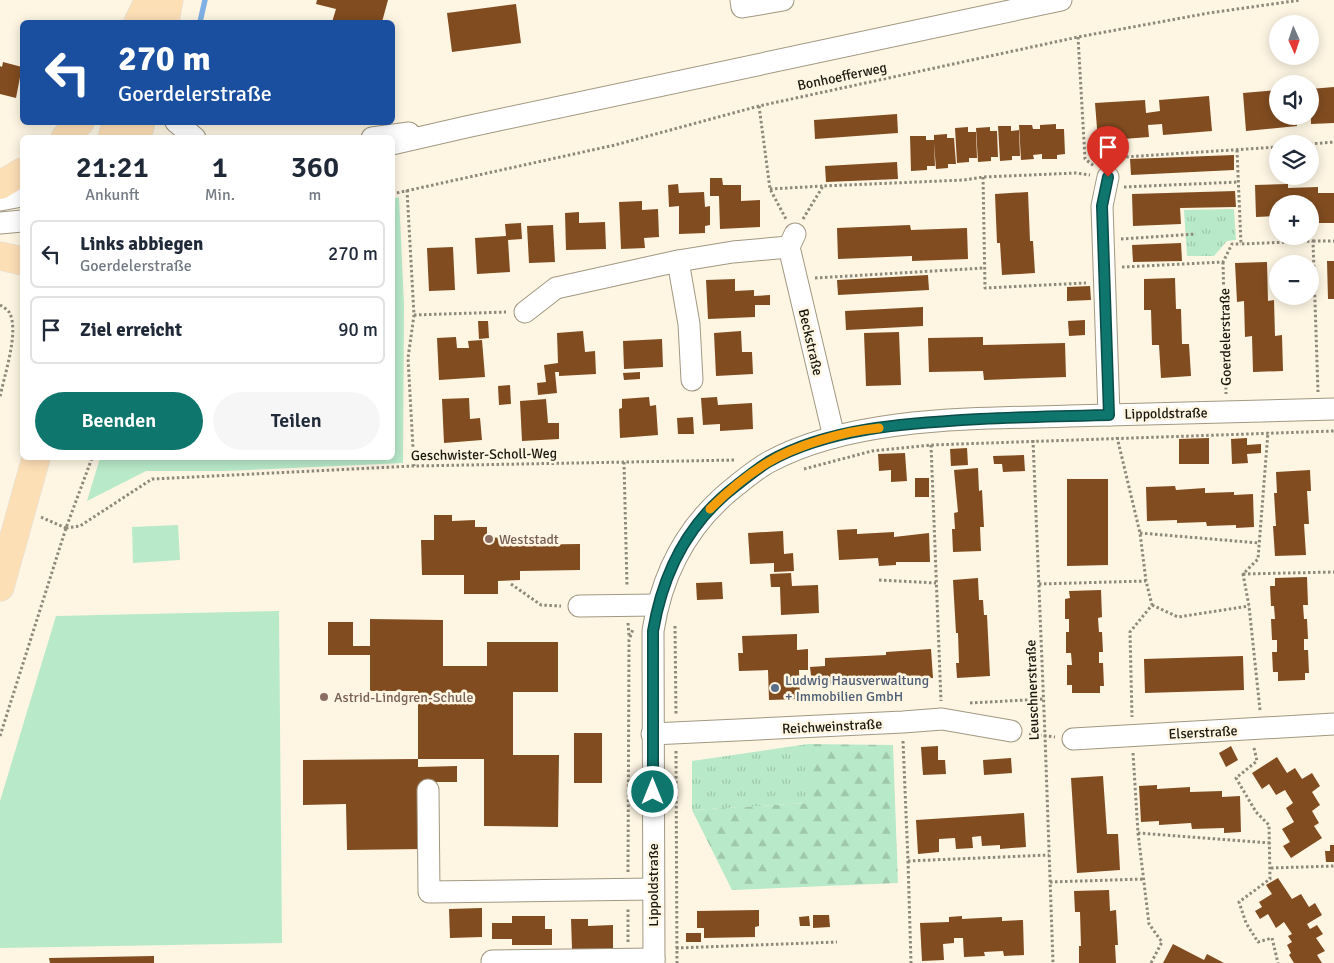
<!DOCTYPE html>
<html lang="de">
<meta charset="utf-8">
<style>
:root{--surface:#fff;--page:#f6f6f7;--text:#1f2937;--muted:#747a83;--line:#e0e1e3;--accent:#0f766e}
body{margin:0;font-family:Signika,sans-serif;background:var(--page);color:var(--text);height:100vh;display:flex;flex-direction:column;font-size:19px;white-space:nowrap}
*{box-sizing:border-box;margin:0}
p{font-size:16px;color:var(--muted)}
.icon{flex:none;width:28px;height:28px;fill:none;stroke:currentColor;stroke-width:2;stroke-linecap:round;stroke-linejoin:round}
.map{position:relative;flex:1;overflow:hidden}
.drawer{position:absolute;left:20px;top:135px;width:375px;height:325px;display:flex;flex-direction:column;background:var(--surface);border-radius:8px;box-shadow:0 2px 12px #0003}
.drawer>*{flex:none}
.top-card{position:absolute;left:20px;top:20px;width:375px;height:105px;border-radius:8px;box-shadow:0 2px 12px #0003;background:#1a4fa0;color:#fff;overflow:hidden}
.needle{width:32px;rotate:177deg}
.buttons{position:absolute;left:1269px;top:15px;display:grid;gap:10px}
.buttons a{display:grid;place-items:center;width:50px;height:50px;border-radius:50%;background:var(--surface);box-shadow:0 2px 12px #0003;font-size:25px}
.pin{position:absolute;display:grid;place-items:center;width:42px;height:42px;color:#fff;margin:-51px -21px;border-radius:50% 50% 50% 0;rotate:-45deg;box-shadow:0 0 5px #0007}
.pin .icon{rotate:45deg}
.me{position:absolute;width:55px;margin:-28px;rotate:0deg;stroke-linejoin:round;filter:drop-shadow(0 0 4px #0008)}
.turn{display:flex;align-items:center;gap:18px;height:105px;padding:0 15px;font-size:22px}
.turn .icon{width:65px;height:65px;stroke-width:2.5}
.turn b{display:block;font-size:35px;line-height:42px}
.eta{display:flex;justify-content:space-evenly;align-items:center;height:85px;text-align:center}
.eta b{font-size:30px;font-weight:600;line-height:35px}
.cta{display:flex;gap:10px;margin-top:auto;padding:10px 15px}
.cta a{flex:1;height:58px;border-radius:30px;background:var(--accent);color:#fff;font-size:20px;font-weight:600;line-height:58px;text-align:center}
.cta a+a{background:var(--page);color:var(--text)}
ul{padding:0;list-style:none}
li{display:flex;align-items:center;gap:15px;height:68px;margin:0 10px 8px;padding:0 5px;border:2px solid var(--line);border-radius:8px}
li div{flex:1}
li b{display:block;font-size:19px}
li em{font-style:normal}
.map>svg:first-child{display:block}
.grass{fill:#b8e9c9}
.forest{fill:url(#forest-firs)}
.park{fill:url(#park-tufts)}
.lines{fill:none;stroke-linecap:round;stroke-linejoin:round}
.stream{stroke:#7fb0e4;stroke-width:5.5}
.building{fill:#814c20}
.minor-casing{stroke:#a19881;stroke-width:23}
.major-casing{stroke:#dfdfdd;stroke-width:29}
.path{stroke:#8e897b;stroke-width:3;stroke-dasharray:2.5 2.5;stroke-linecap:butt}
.minor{stroke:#fff;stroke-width:21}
.major{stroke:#fddfb6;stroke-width:28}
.route-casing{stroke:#0a4d48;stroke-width:12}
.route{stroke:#0f766e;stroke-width:9}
.slow{stroke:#f59e0b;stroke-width:9}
.education-dot{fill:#8d6e63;stroke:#fef6e3;stroke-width:2}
.service-dot{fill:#5c6f8a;stroke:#fef6e3;stroke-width:2}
.labels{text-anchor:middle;stroke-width:5;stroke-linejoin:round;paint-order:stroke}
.street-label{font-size:14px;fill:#1b180f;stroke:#fef6e3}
.education-label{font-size:14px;fill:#785e54;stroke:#fef6e3;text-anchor:start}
.service-label{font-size:14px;fill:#4e5e75;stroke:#fef6e3;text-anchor:start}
</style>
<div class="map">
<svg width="1334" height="963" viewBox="0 0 1334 963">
<defs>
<pattern id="forest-firs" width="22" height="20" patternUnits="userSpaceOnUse" patternTransform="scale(1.25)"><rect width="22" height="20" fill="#b8e9c9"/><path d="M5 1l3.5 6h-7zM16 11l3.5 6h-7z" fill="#9ec7ab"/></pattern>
<pattern id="park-tufts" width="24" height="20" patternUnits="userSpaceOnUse" patternTransform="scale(1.25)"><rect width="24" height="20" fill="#b8e9c9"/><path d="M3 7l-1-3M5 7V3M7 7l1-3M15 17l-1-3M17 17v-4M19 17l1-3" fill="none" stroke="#9ec7ab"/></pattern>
</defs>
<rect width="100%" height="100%" fill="#fef6e3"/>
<g class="grass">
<path d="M399,197L404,304L403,463L226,471H146L87,501L100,458H392V199Z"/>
<path d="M178,525L180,560L133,563L132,527Z"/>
<path d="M279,611L282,943L0,948V801L56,616Z"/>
</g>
<path class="forest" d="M808,744L893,745L898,883L732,890L692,810L807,803Z"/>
<g class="park">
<path d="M1234,209L1236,240L1227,241L1214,256H1187L1184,210Z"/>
<path d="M808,744V803L692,810V761Z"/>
</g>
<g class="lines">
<path class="stream" d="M200,22L205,0"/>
</g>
<g class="building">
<path d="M317,0H388L382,22H332L336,9L316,4Z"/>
<path d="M516,4L521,43L452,52L447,13Z"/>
<path d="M3,62L22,67L16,98L0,94V66L2,67Z"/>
<path d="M1334,87V123L1311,124L1310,89Z"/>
<path d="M1278,90V116H1296L1297,126L1246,131L1243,93Z"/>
<path d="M1209,96L1212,131L1163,135L1162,124L1148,125L1149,137L1098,141L1095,103L1145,100L1146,113L1160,111L1159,100Z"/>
<path d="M897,114L898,133L815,139L814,120Z"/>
<path d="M1056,124V129H1064L1065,154L1057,155V159H1042V154L1033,155L1034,159L1021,160L1019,125H1032L1033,129H1040V125Z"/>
<path d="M998,126H1011V131L1019,130L1020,156H1012V160L1000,161Z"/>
<path d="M968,127V132H976L977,158H969V162L957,163L955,128Z"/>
<path d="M990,127V131H997L998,157H991V161L978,162L976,128Z"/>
<path d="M947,134V138H954L956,164H948V168L936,169L934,143L935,166H927V170L911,171L910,136H926V140H934V135Z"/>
<path d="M1234,155V170L1131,175L1130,159Z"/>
<path d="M897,162L898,179L826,182L825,166Z"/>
<path d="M710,178H722L723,185H741V201L760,200V227L720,229L719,196H710Z"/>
<path d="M678,184L679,193L704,192L705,207L710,206V225L705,226V233L679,234V206L669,207L668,185Z"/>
<path d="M1288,184V188L1318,187V193H1334V223H1319L1318,219H1310V204H1278V216L1256,217L1255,185Z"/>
<path d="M1235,191L1236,207L1180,208L1181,224L1133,226L1132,194Z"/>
<path d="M1028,192L1030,241H1033L1035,273L1002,275L1000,243H997L995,194Z"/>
<path d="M642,201V210L658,209L659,237L644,238L645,248L621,249L619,202Z"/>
<path d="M579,212V223L605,222L606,249L566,250L565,213Z"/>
<path d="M521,223L522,239L508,240L510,272L477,274L475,238L506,236L505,224Z"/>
<path d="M553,225L555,262L529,263L527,226Z"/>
<path d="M910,225L911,230L967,228L968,259L912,261V256L838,259L837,228Z"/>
<path d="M1181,243L1182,261L1133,262L1132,245Z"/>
<path d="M453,247L455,290L429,291L427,248Z"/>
<path d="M1327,261H1334V299H1328Z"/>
<path d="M1267,262L1268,301L1274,300L1275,336L1282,335L1283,371L1253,372L1252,336L1245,337L1244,301L1237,302L1235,263Z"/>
<path d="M928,275L929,290L838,295L837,280Z"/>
<path d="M1175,278L1176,309H1181L1182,344H1189L1191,376L1161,378L1159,345H1152L1151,310H1144V279Z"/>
<path d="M735,279V291L754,290V296L770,295V305H755V317L708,319L706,280Z"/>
<path d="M1090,286L1091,300L1067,301V287Z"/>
<path d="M923,307V326L846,330L845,311Z"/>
<path d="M1085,320V335L1069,336L1068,321Z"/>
<path d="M478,321H488L489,338L479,339Z"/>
<path d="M583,331L585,352L595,351L596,374L559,376V372H555L557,393L538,395L537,383L546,382L544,365L558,363L557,333Z"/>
<path d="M741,331L742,352H752L753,374L716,376L714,333Z"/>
<path d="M899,332L901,385L866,386L864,333Z"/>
<path d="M456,337L457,348H469L468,341L482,340L485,377L439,380L437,338Z"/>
<path d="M983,337V345L1065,343L1066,377L984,380L983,371L929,372L928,338Z"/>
<path d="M662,339L663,367L624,369L623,341Z"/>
<path d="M640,372V379L624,380L623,373Z"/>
<path d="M510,385L511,404L499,405L498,386Z"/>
<path d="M649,397L650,406L656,405L658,435L620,438L619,409L622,408V399Z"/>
<path d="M717,397L718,405L752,403L753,429L720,431V424L703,425L701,398Z"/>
<path d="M469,398L470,419L480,418L482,440L444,443L442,399Z"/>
<path d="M546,399L548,423H559V439L522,441L520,401Z"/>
<path d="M693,417L694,434H678L677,418Z"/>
<path d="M1209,438V464H1179V439Z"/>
<path d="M1247,438V445L1261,444V453L1247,454L1248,463L1232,464L1231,439Z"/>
<path d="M967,448L968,465L951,466L950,449Z"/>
<path d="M905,453L907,481L891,482V470L879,471L878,454Z"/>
<path d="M1024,455L1025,471L1003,472L1002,464H994L993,456Z"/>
<path d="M978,468L979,491L982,490L984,527H980L981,551L953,552L952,529H955L954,513L958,512L954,470Z"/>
<path d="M1310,470L1311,491H1307L1309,524H1304L1306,555L1275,556L1273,526H1276L1274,493H1277L1276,472Z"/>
<rect x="915" y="478" width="14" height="19"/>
<path d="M1067,479H1108V565L1067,566Z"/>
<path d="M1175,486L1176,490L1205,488V493L1234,492V495L1253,494L1254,527L1236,528V525L1207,526L1206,522L1177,523V520L1147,521L1146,487Z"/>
<path d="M434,515H452V521L475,520V527H487V538L510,537V545L580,544V570L520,571V580L498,581V594H464V575H422L421,540H434Z"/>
<path d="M857,529V534L894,532V537L929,533L930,562H896V565L879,566L878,558L839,560L837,530Z"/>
<path d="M783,531L784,554L793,553L794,571L774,572V563L750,564L748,533Z"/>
<path d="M791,573L792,586L818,585L819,613L781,615L780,587H771L770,574Z"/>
<path d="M1307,577L1308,605H1303L1304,619H1307L1308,639H1304V650H1308L1309,673H1305V680L1278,681V672H1273L1272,652H1277V640H1272L1271,619H1275L1274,606H1271L1270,586H1275V578Z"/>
<path d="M978,578L979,600H983L984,615H987L990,676L957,678L956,663H959L958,633H956L953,580Z"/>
<path d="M722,582L723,599L697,600L696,583Z"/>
<path d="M1101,590L1102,617L1098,618L1099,632H1102L1103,652H1099V663H1103L1104,686H1100V693H1072V685H1067V665H1072L1071,653H1066V632H1069V619H1065V599L1070,598L1069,591Z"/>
<path d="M370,619L443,620V666H487V642H558V692H513V755H559L558,827L484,826V759H418V767L457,766V782H421L422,849L347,850L346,804L303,805V760L418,759V691H370V655H328V622H353V646H370Z"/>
<path d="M797,634V650L808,649V670H799L800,699L769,700L768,670L739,671L738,653H743L742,636Z"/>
<path d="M931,649L933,678L919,679L920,682L887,684V680L826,685V683L812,684L810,667L825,666V658L886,655V652Z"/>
<path d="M1243,656L1244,690L1145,693L1144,659Z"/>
<rect x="574" y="733" width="28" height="50"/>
<path d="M938,746V760H945L946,774L923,775L921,747Z"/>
<path d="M1231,746L1238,760L1226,767L1219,753Z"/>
<path d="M1277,757L1287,773L1295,768L1302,779L1312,773L1320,786L1312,792L1320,805L1312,811L1319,823L1314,826L1322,838L1291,858L1283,846L1290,842L1282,829L1294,822L1286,808L1293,803L1285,790L1276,795L1269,784L1262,789L1252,773Z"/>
<path d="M1011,758L1012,773L984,775L983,760Z"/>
<path d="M1103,776L1107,834H1118L1120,870L1077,873L1071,778Z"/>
<path d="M1157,785V789L1190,787V792L1222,791V797L1240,796L1241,832L1224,833V828L1192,829L1191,823L1159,825V821L1141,822L1139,786Z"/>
<path d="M1024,813L1026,847L1000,849V845L982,846L981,836L972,837L973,848L956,849L955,838L939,839V852L918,854L916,820Z"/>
<path d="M1330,845H1334V862H1326L1325,851H1330Z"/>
<path d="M1278,878L1292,899L1301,894L1309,907L1315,903L1322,915L1307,924L1310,929L1317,925L1323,934L1316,938L1325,951L1317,955L1322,963H1294L1289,955L1291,953L1287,945L1292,942L1288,936L1292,934L1284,922L1276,928L1268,914L1260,919L1255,911L1262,907L1259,902L1272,894L1266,885Z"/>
<path d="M1109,890L1110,911L1116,910L1118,945H1115L1116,963H1079V946H1081L1080,912H1075L1074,891Z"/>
<path d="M482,908V937L450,938L449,909Z"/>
<path d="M759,910V926L755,927V937L704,938V928H697V911Z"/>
<path d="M813,915H829L830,927L813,928Z"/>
<path d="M512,916H545V929H552V945H512V939H492V923H512Z"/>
<path d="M809,916L810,926H800L799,917Z"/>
<path d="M962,916V919L1002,917V921L1023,920L1024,955L1004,956L1003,951L984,952L985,956L964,957L963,938H954V943L943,944L944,960L922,961L920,923L949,922V917Z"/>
<path d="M571,919H588V926L613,925V949H572Z"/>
<rect x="686" y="933" width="15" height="9"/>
<path d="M1173,944L1204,960L1207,954L1224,963H1163Z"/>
<path d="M154,956V963H50L49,958Z"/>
</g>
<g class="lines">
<defs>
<g id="minor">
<path d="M741,0L742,7L783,0"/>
<path d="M176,122L195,138"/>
<path d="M372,138L409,133"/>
<path d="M392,144L466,127L1061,0"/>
<path d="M1108,177L1102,206L1109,415"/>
<path d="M0,200L22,196"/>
<path d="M0,223L22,221"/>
<path d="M795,234L789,247L834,437"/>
<path d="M678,261L689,324L692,380"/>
<path d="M525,312L556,288L678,261L733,252L789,247"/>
<path d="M579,606L657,605"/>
<path d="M652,734L903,722L942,719L1011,731"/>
<path d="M1073,739L1334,724"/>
<path d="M428,790L429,892L653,889"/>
<path d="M492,961L654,959"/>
<path d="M654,963L653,631C662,572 689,522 737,485C747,477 758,468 769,462C854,416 975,419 1070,416C1158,413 1246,411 1334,409"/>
</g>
<g id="major">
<path d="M138,22L149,0"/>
<path d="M165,22L169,0"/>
<path d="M65,138L80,122"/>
<path d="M112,138L116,122"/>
<path d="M137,138L141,122"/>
<path d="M0,185L22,172"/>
<path d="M0,256L22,261"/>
<path d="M0,587L36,458"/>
</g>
</defs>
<use href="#minor" class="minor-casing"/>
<use href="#major" class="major-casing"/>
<g class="path">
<path d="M1078,37L1085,159L1094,166"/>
<path d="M759,106L770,189L786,219"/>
<path d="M1310,144L1334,142"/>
<path d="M1237,150L1241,244L1313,241L1318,392"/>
<path d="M1119,163L1124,157L1278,147"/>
<path d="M983,177L985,288L1086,283"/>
<path d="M1124,187L1239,182"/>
<path d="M770,189L823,186"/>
<path d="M407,190L414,315L408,358L414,466"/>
<path d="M392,194L615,145L759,106L1078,37L1209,13L1301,0"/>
<path d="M803,219L823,186L964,180L983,177L1076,173L1090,175"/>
<path d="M1121,239L1196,234"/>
<path d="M1313,241H1334"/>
<path d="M1223,262L1226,394"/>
<path d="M1122,267L1223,262L1232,244H1241"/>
<path d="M815,278L984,268"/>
<path d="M0,305C3,307 7,309 9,312C20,330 4,376 0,397"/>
<path d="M414,315L506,312"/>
<path d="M1117,437L1140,533L1146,581L1152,605L1130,632L1132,717"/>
<path d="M1033,440L1045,736L1053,963"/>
<path d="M931,445L941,701"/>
<path d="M624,462L627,586"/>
<path d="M804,469L872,451L931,445L1334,431"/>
<path d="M41,517L66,528"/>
<path d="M66,528L80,526L152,479L414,466L736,460"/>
<path d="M1140,533L1259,543"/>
<path d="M1243,574L1334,572"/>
<path d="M879,580L936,583"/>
<path d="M511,584L541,605L561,606"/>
<path d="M1039,584L1146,581"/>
<path d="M1152,605L1178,617L1249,606"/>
<path d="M628,623L629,636"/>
<path d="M675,626L676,715"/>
<path d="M970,703L1044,699"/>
<path d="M1260,710L1249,606L1243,574L1258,559L1268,432"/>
<path d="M1029,734L1055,737"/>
<path d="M0,736L66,528L92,458"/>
<path d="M903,741L908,861L1049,855"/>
<path d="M1254,748L1257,761L1236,778L1256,812L1269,825L1270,879L1239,902L1246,923L1258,942L1272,938L1278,963"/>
<path d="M676,751L677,963"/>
<path d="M1133,753L1138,833L1270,843"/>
<path d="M1138,833L1149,924L1162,942L1151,963"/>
<path d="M908,861L911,963"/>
<path d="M1271,868L1334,866"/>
<path d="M628,872L629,640L633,629"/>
<path d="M1050,882L1144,879"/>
<path d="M628,942V908"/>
<path d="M676,948L837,942"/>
</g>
<use href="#minor" class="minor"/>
<use href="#major" class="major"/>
</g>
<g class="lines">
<defs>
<path id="route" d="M653,792V631C663,572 689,521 737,485C747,477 757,469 768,462C829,427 911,423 980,419C1023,417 1066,416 1109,415L1102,206L1108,177"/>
</defs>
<use href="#route" class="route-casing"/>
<use href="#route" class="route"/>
<path class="slow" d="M710,509C727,492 746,476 767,463C796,445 845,431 879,428"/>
</g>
<g class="education-dot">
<circle cx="489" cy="539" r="5"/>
<circle cx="324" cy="697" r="5"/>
</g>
<circle class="service-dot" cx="775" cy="688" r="5"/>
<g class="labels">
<g class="street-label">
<text transform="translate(842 76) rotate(-12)" y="5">Bonhoefferweg</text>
<text transform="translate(1225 337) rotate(-91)" y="5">Goerdelerstraße</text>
<text transform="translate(811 342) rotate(77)" y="5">Beckstraße</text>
<text transform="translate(1166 413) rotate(-1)" y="5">Lippoldstraße</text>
<text transform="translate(484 454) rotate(-1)" y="5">Geschwister-Scholl-Weg</text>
<text transform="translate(1032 690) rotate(-92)" y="5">Leuschnerstraße</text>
<text transform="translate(832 726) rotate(-3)" y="5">Reichweinstraße</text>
<text transform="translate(1203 732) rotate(-3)" y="5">Elserstraße</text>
<text transform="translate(653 885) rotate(-90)" y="5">Lippoldstraße</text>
</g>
<g class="education-label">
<text x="499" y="544">Weststadt</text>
<text x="334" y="702">Astrid-Lindgren-Schule</text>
</g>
<g class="service-label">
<text x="785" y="685">Ludwig Hausverwaltung<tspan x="785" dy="16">+ Immobilien GmbH</tspan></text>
</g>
</g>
</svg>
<div class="buttons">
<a><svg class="needle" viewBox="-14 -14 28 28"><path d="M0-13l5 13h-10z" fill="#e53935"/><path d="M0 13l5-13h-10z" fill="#747a83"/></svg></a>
<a><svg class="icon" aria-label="sound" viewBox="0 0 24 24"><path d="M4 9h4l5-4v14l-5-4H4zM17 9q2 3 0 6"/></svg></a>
<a><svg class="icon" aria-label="layers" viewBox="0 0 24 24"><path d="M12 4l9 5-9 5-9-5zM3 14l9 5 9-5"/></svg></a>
<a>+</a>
<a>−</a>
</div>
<div class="pin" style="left:1108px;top:177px;background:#d93025"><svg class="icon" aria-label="arrive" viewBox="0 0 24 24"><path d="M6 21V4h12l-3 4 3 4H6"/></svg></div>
<svg class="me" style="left:653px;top:792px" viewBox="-20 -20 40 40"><circle r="17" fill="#0f766e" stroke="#fff" stroke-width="3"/><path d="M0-11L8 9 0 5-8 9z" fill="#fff"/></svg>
<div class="top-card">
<div class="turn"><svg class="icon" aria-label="left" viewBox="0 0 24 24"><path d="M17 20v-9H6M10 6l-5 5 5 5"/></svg><div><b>270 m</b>Goerdelerstraße</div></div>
</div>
<section class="drawer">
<div class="eta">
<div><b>21:21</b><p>Ankunft</p></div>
<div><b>1</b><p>Min.</p></div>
<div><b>360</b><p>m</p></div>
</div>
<ul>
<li><svg class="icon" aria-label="left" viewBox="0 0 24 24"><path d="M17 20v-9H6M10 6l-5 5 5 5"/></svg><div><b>Links abbiegen</b><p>Goerdelerstraße</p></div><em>270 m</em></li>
<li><svg class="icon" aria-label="arrive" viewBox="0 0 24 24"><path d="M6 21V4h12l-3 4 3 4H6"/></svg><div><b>Ziel erreicht</b></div><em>90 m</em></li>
</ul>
<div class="cta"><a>Beenden</a><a>Teilen</a></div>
</section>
</div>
